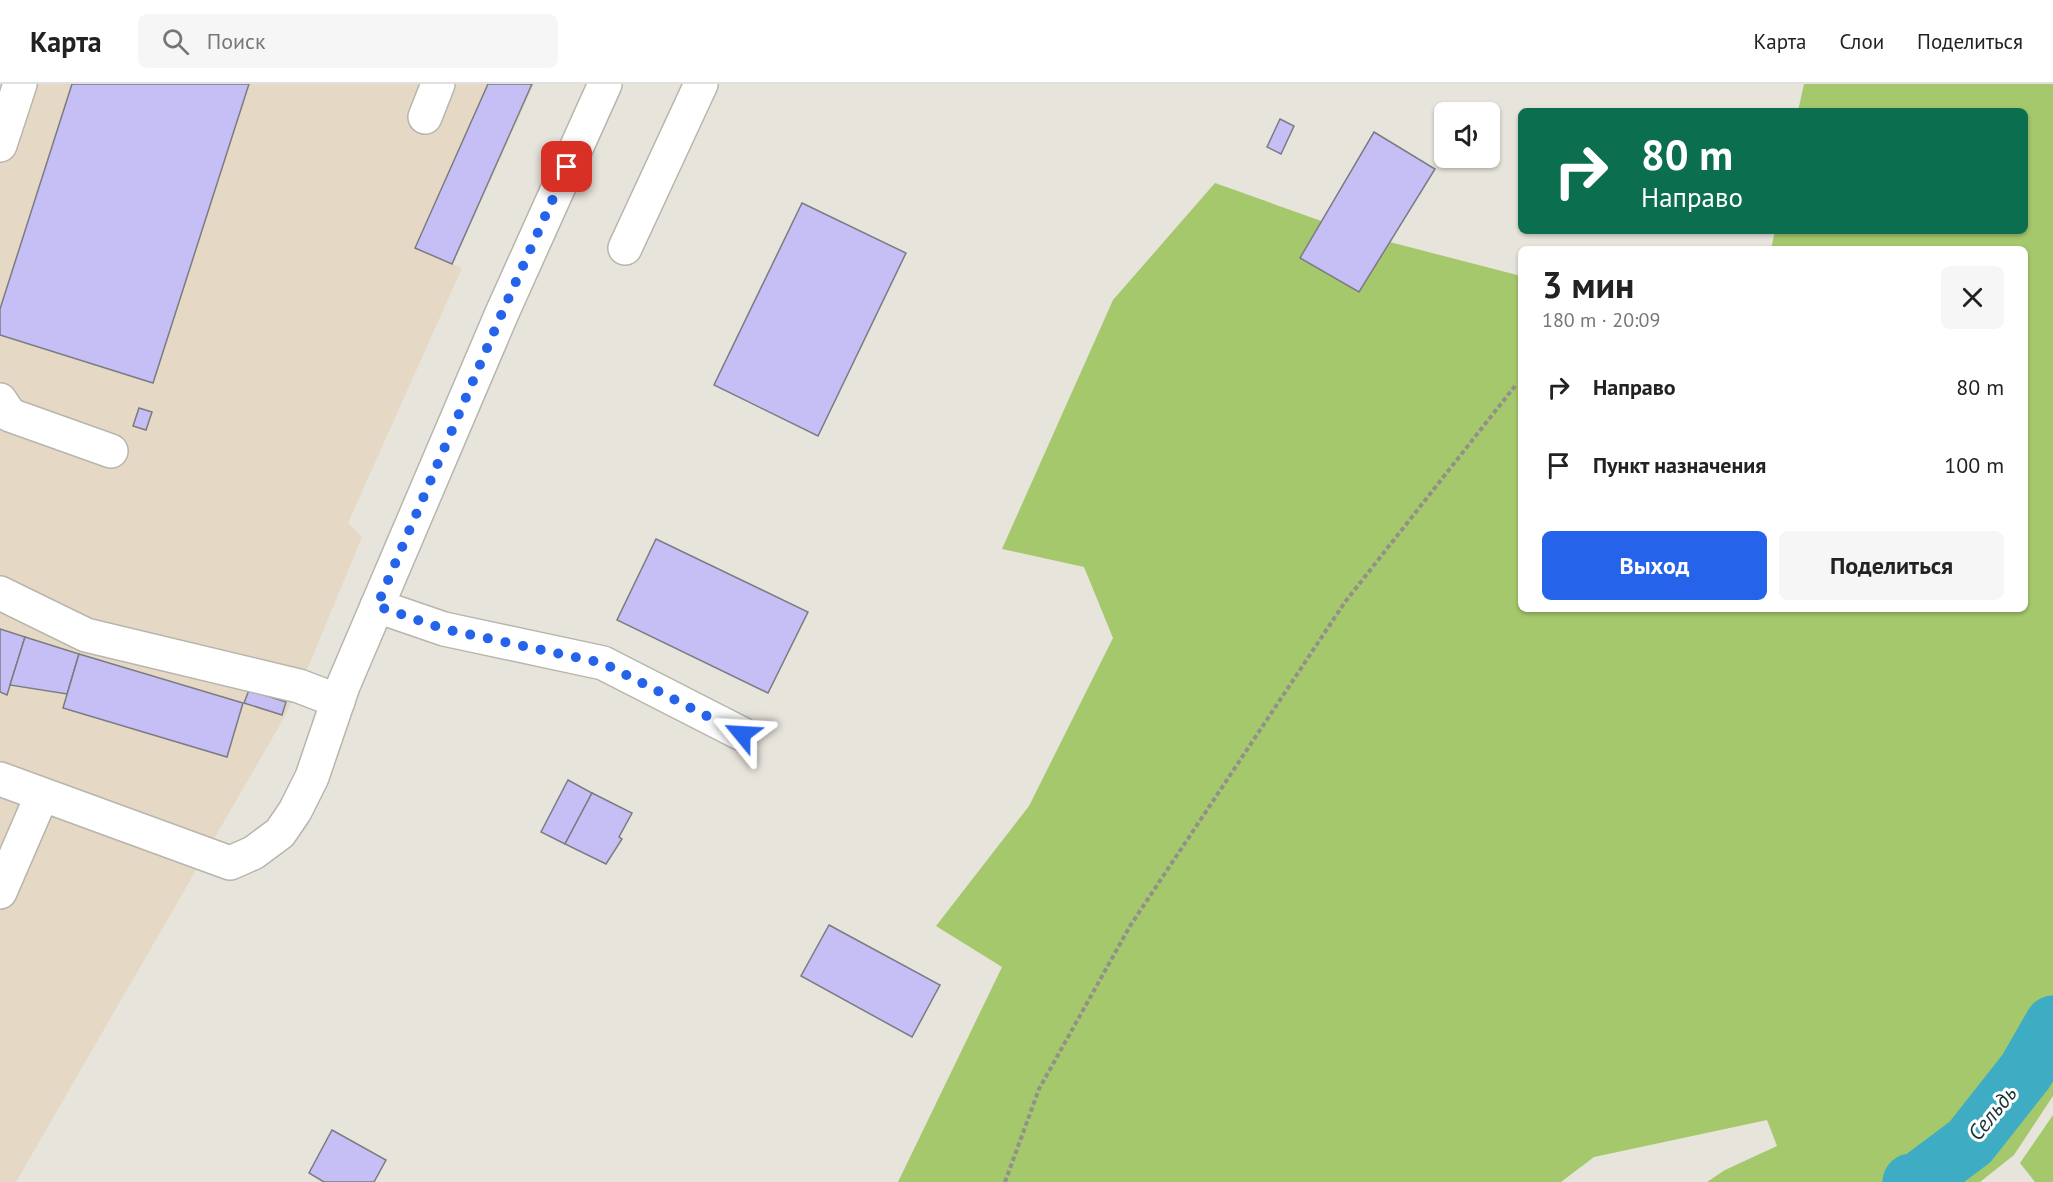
<!DOCTYPE html>
<html lang="ru">
<meta charset="utf-8">
<style>
:root{--surface:#fff;--page:#f6f6f6;--text:#222;--muted:#767676;--line:#e0e0e0;--accent:#2563eb}
body{margin:0;font-family:"PT Sans",sans-serif;background:var(--page);color:var(--text);height:100vh;display:flex;flex-direction:column;font-size:22px;white-space:nowrap}
*{box-sizing:border-box;margin:0}
p{font-size:20px;color:var(--muted)}
.icon{flex:none;width:33px;height:33px;fill:none;stroke:currentColor;stroke-width:2;stroke-linecap:round;stroke-linejoin:round}
.map{position:relative;flex:1;overflow:hidden}
.panel{position:absolute;left:1518px;top:162px;width:510px;height:366px;display:flex;flex-direction:column;background:var(--surface);border-radius:9px;box-shadow:0 2px 4px #0004}
.panel>*{flex:none}
.banner{position:absolute;left:1518px;top:24px;width:510px;height:126px;border-radius:9px;box-shadow:0 2px 4px #0004;background:#0b6e4f;color:#fff;overflow:hidden}
.fabs{position:absolute;left:1434px;top:18px;display:grid;gap:12px}
.fabs a{display:grid;place-items:center;width:66px;height:66px;border-radius:9px;background:var(--surface);box-shadow:0 2px 4px #0004;font-size:30px}
.pin{position:absolute;display:grid;place-items:center;width:51px;height:51px;color:#fff;margin:-26px;border-radius:12px;box-shadow:0 3px 9px #0006}
.me{position:absolute;width:66px;margin:-33px;rotate:297deg;stroke-linejoin:round;filter:drop-shadow(0 0 4px #0008)}
.turn{display:flex;align-items:center;gap:21px;height:126px;padding:0 24px;font-size:27px}
.turn .icon{width:78px;height:78px;stroke-width:2.5}
.turn b{display:block;font-size:42px;line-height:51px}
.round{display:grid;place-items:center;flex:none;width:63px;height:63px;border-radius:9px;background:var(--page)}
.head{display:flex;align-items:center;justify-content:space-between;height:102px;padding:0 24px}
h1{font-size:36px;font-weight:600;line-height:45px}
.action{display:flex;gap:12px;margin-top:auto;padding:12px 24px}
.action a{flex:1;height:69px;border-radius:9px;background:var(--accent);color:#fff;font-size:24px;font-weight:600;line-height:69px;text-align:center}
.action a+a{background:var(--page);color:var(--text)}
ul{padding:0;list-style:none}
li{display:flex;align-items:center;gap:18px;height:78px;padding:0 24px}
li div{flex:1}
li b{display:block;font-size:22px}
li em{font-style:normal}
header{display:flex;align-items:center;gap:36px;box-sizing:border-box;height:84px;padding:0 30px;background:var(--surface);border-bottom:2px solid var(--line)}
header strong{font-size:28px}
nav{display:flex;gap:33px;margin-inline-start:auto;font-size:21px}
.search{width:420px;height:54px;background:var(--page);display:flex;align-items:center;gap:15px;box-sizing:border-box;padding:0 21px;border-radius:9px;color:var(--muted);font-size:22px}
.map>svg:first-child{display:block}
.industrial{fill:#e5d9c5}
.green{fill:#a5c86c}
.lines{fill:none;stroke-linecap:round;stroke-linejoin:round}
.river{stroke:#3eadc4;stroke-width:57}
.building{fill:#c5bff6;stroke:#7b7b82;stroke-width:1.5}
.minor-casing{stroke:#b8b5ad;stroke-width:36}
.path{stroke:#92908a;stroke-width:4;stroke-dasharray:4.5 3;stroke-linecap:butt}
.minor{stroke:#fff;stroke-width:33}
.route{stroke:#2563eb;stroke-width:10;stroke-dasharray:0 18}
.labels{text-anchor:middle;stroke-width:6;stroke-linejoin:round;paint-order:stroke}
.water-label{font-size:22px;font-style:italic;fill:#193237;stroke:#fff}
</style>
<header>
<strong>Карта</strong>
<div class="search"><svg class="icon" aria-label="search" viewBox="0 0 24 24"><circle cx="10" cy="10" r="6"/><path d="M15 15l6 6"/></svg>Поиск</div>
<nav><a>Карта</a><a>Слои</a><a>Поделиться</a></nav>
</header>
<div class="map">
<svg width="2053" height="1098" viewBox="0 0 2053 1098">
<rect width="100%" height="100%" fill="#e7e4dc"/>
<path class="industrial" d="M0,0H534L453,180L462,184L348,439L362,453L312,574L285,632L16,1098H0Z"/>
<g class="green">
<path d="M1804,0H2053V1012L2014,1071L1980,1098H1707L1725,1086L1777,1062L1767,1036L1594,1073L1561,1098H898L1002,883L936,842L1029,722L1113,554L1084,483L1002,465L1113,216L1215,99L1355,149L1521,192V525H2025V165H1771L1775,147H2025V27H1798Z"/>
<path d="M2053,1031V1098H2035L2020,1079Z"/>
</g>
<g class="lines">
<path class="river" d="M1911,1098L1918,1097L1970,1058L2026,987L2053,940"/>
</g>
<g class="building">
<path d="M72,0H249L153,299L0,251V225Z"/>
<path d="M488,0H532L452,180L415,164Z"/>
<path d="M1280,35L1294,42L1281,70L1267,63Z"/>
<path d="M1374,48L1435,85L1359,208L1300,174Z"/>
<path d="M802,119L906,169L818,352L714,301Z"/>
<path d="M139,324L152,328L146,346L133,342Z"/>
<path d="M656,455L808,528L768,609L617,536Z"/>
<path d="M0,545L25,553L7,611L0,608Z"/>
<path d="M25,553L79,570L67,610L10,601Z"/>
<path d="M79,570L243,619L227,673L63,624Z"/>
<path d="M249,606L286,618L282,631L244,619Z"/>
<path d="M568,696L592,709L565,760L541,748Z"/>
<path d="M592,709L632,729L619,753L622,755L606,780L565,760Z"/>
<path d="M829,841L940,901L912,953L801,892Z"/>
<path d="M332,1046L386,1076L374,1098H324L309,1089Z"/>
</g>
<g class="lines">
<defs>
<g id="minor">
<path d="M425,33L438,0"/>
<path d="M0,61L20,0"/>
<path d="M625,164L701,0"/>
<path d="M0,316L10,331L111,367"/>
<path d="M0,509L86,551L299,602L338,617"/>
<path d="M377,522L444,545L603,579L742,650"/>
<path d="M0,695L230,779L253,769L280,749L295,727L312,693L343,602L502,229L605,0"/>
<path d="M0,808L42,711"/>
</g>
</defs>
<use href="#minor" class="minor-casing"/>
<path class="path" d="M1005,1098L1039,1005L1130,842L1345,518L1515,302"/>
<use href="#minor" class="minor"/>
</g>
<g class="lines">
<path class="route" d="M567,83L502,229L377,522L444,545L603,579L742,650"/>
</g>
<g class="labels">
<g class="water-label">
<text transform="translate(1992 1029) rotate(-51)" y="8">Сельдь</text>
</g>
</g>
</svg>
<div class="fabs">
<a><svg class="icon" aria-label="sound" viewBox="0 0 24 24"><path d="M4 9h4l5-4v14l-5-4H4zM17 9q2 3 0 6"/></svg></a>
</div>
<div class="pin" style="left:567px;top:83px;background:#d93025"><svg class="icon" aria-label="arrive" viewBox="0 0 24 24"><path d="M6 21V4h12l-3 4 3 4H6"/></svg></div>
<svg class="me" style="left:742px;top:650px" viewBox="-20 -20 40 40"><path d="M0-17L14 15 0 8-14 15z" fill="#2563eb" stroke="#fff" stroke-width="4"/></svg>
<div class="banner">
<div class="turn"><svg class="icon" aria-label="right" viewBox="0 0 24 24"><path d="M7 20v-9h11M14 6l5 5-5 5"/></svg><div><b>80 m</b>Направо</div></div>
</div>
<section class="panel">
<div class="head"><div><h1>3 мин</h1><p>180 m · 20:09</p></div><a class="round"><svg class="icon" aria-label="close" viewBox="0 0 24 24"><path d="M6 6l12 12M18 6L6 18"/></svg></a></div>
<ul>
<li><svg class="icon" aria-label="right" viewBox="0 0 24 24"><path d="M7 20v-9h11M14 6l5 5-5 5"/></svg><div><b>Направо</b></div><em>80 m</em></li>
<li><svg class="icon" aria-label="arrive" viewBox="0 0 24 24"><path d="M6 21V4h12l-3 4 3 4H6"/></svg><div><b>Пункт назначения</b></div><em>100 m</em></li>
</ul>
<div class="action"><a>Выход</a><a>Поделиться</a></div>
</section>
</div>
